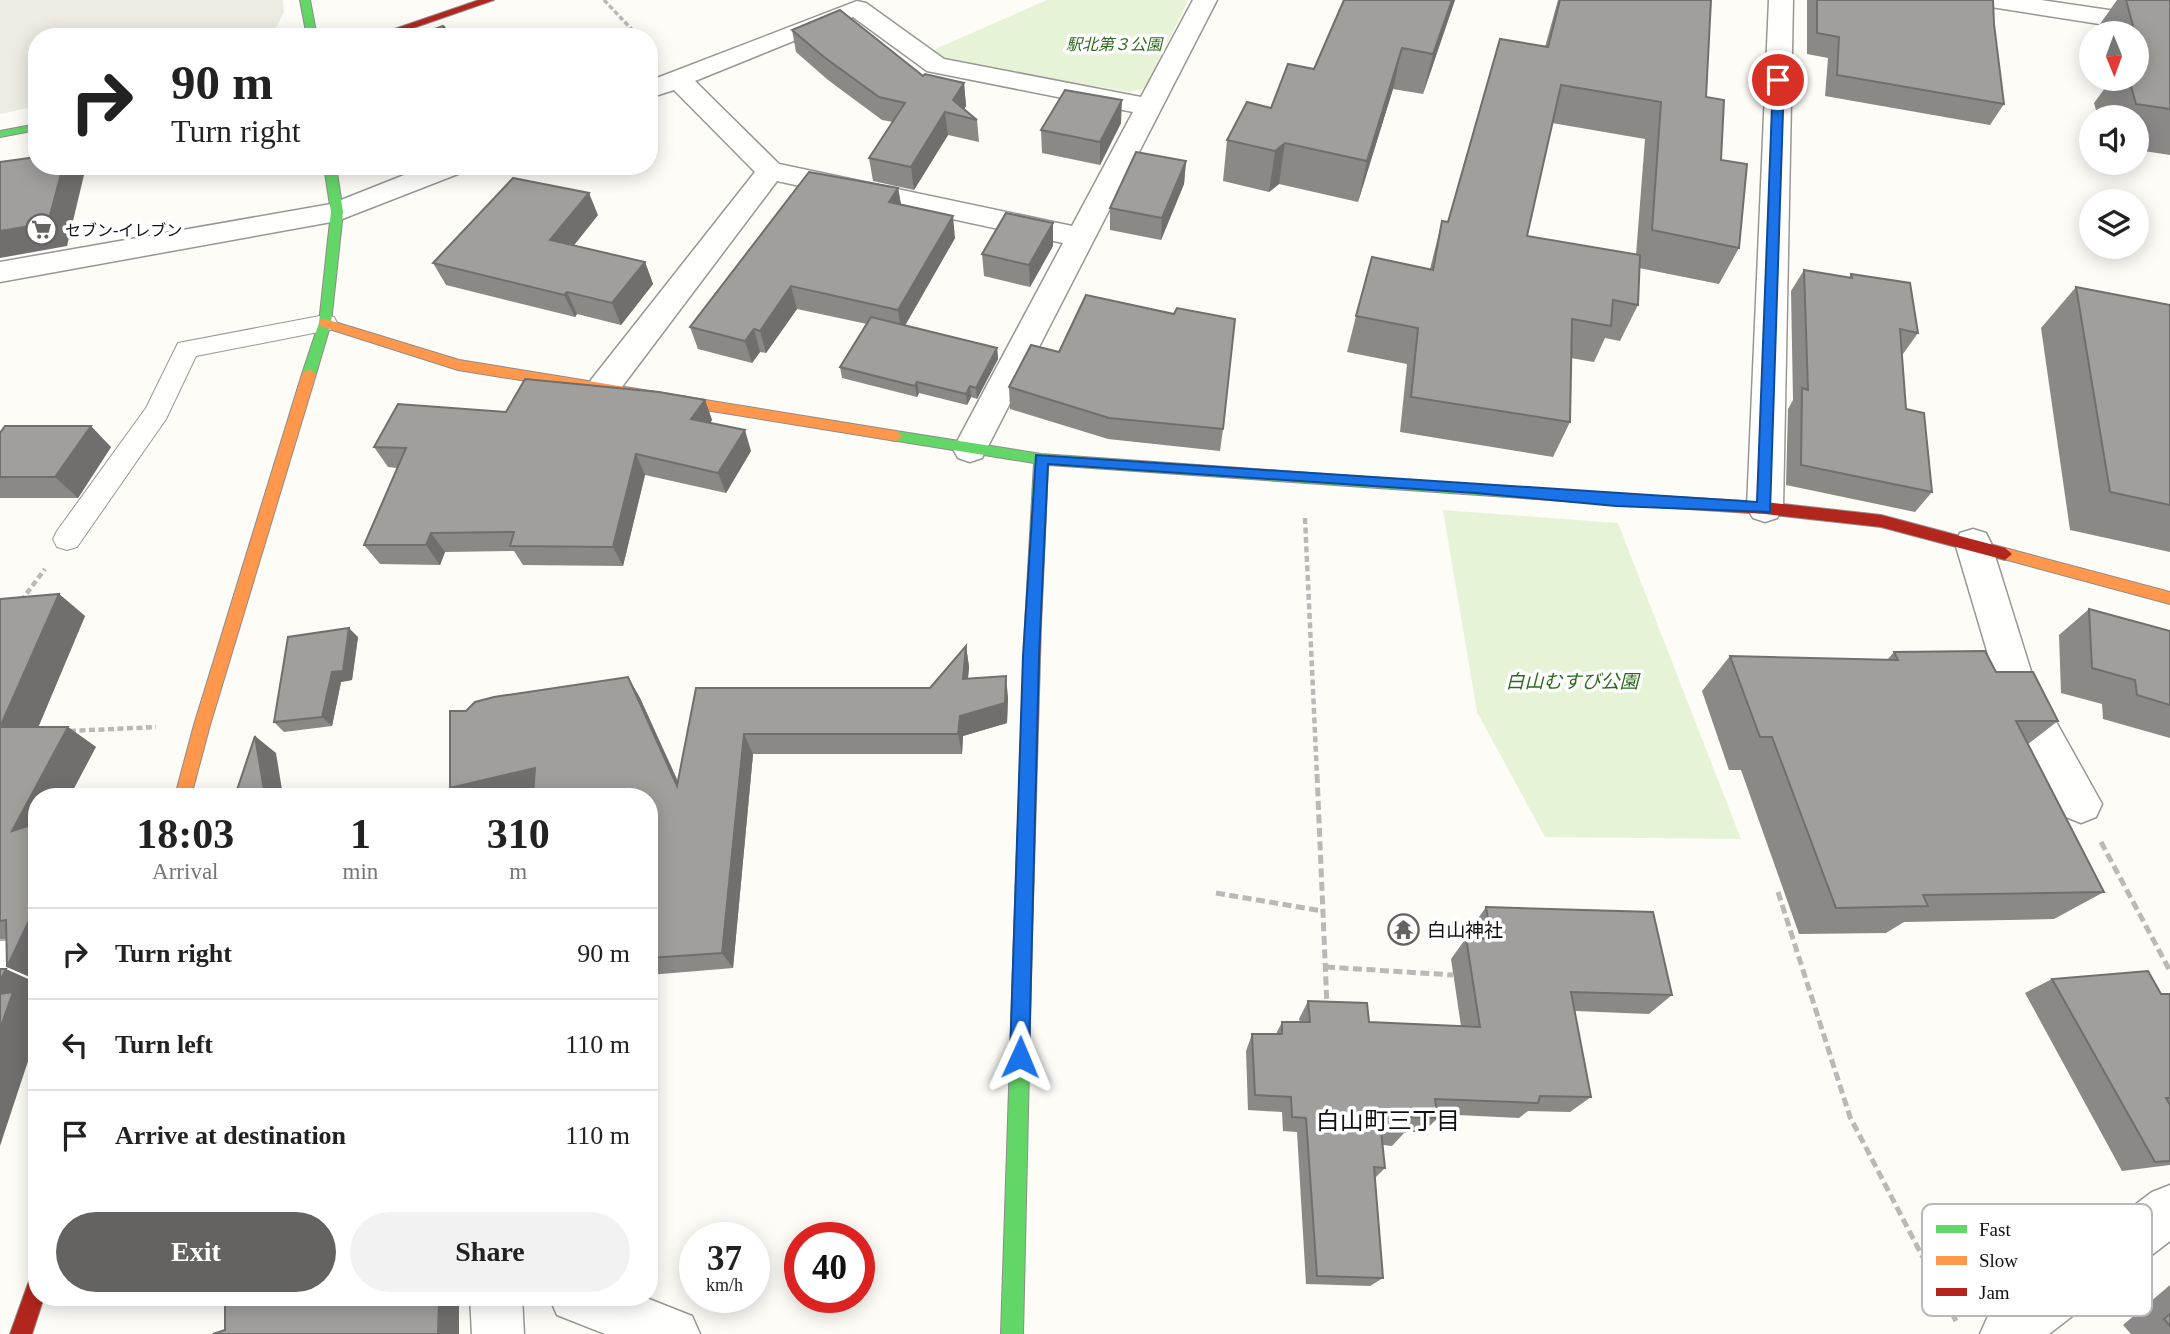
<!DOCTYPE html>
<meta charset="utf-8">
<style>
:root{--surface:#fff;--page:#f2f2f2;--text:#222;--muted:#767676;--line:#e0e0e0;--accent:#646362}
body{margin:0;font-family:"Times New Roman","Noto Sans JP",serif;background:var(--page);color:var(--text);height:100vh;display:flex;flex-direction:column;font-size:26px;white-space:nowrap}
*{box-sizing:border-box;margin:0}
p{font-size:23px;color:var(--muted)}
.icon{flex:none;width:38px;height:38px;fill:none;stroke:currentColor;stroke-width:2;stroke-linecap:round;stroke-linejoin:round}
.map{position:relative;flex:1;overflow:hidden}
.sheet{position:absolute;left:28px;top:788px;width:630px;height:518px;display:flex;flex-direction:column;background:var(--surface);border-radius:28px;box-shadow:0 4px 18px #0003}
.sheet>*{flex:none}
.banner{position:absolute;left:28px;top:28px;width:630px;height:147px;border-radius:28px;box-shadow:0 4px 18px #0003;background:#fff;color:var(--text);overflow:hidden}
.needle{width:46px;rotate:179deg}
.fabs{position:absolute;left:2079px;top:21px;display:grid;gap:14px}
.fabs a{display:grid;place-items:center;width:70px;height:70px;border-radius:50%;background:var(--surface);box-shadow:0 4px 18px #0003;font-size:35px}
.speed{position:absolute;left:679px;top:1222px;display:flex;gap:14px;font-size:35px;font-weight:700;text-align:center}
.speed>*{display:grid;place-content:center;width:91px;height:91px;border-radius:50%;background:var(--surface);box-shadow:0 4px 18px #0003;line-height:1}
.speed small{font-size:18px;font-weight:400}
.speed .limit{border:10px solid #d22;background:#fff;color:#111}
.pin{position:absolute;display:grid;place-items:center;width:60px;height:60px;color:#fff;margin:-30px;border:4px solid #fff;border-radius:50%;box-shadow:0 2px 7px #0007}
.me{position:absolute;width:77px;margin:-38px;rotate:1deg;stroke-linejoin:round;filter:drop-shadow(0 0 5px #0008)}
.turn{display:flex;align-items:center;gap:24px;height:147px;padding:0 28px;font-size:32px}
.turn .icon{width:91px;height:91px;stroke-width:2.5}
.turn b{display:block;font-size:49px;line-height:60px}
.eta{display:flex;justify-content:space-evenly;align-items:center;height:119px;text-align:center}
.eta b{font-size:42px;font-weight:600;line-height:49px}
.action{display:flex;gap:14px;margin-top:auto;padding:14px 28px}
.action a{flex:1;height:80px;border-radius:42px;background:var(--accent);color:#fff;font-size:28px;font-weight:600;line-height:80px;text-align:center}
.action a+a{background:var(--page);color:var(--text)}
ul{padding:0;list-style:none}
li{display:flex;align-items:center;gap:21px;height:91px;padding:0 28px;border-top:2px solid var(--line)}
li div{flex:1}
li b{display:block;font-size:26px}
li em{font-style:normal}
.map>svg:first-child{display:block}
.green{fill:#e7f3d7}
.plaza{fill:#edebe2}
.lines{fill:none;stroke-linecap:round;stroke-linejoin:round}
.lane-casing{stroke:#979795;stroke-width:2}
.street-casing{stroke:#979795;stroke-width:3}
.fast-casing{stroke:#8e8d8b;stroke-width:2}
.slow-casing{stroke:#8e8d8b;stroke-width:2}
.jam-casing{stroke:#8e8d8b;stroke-width:2}
.path-far2{stroke:#b9b9b8;stroke-width:3.5;stroke-dasharray:5 2.5;stroke-linecap:butt}
.path-far1{stroke:#b9b9b8;stroke-width:4.5;stroke-dasharray:6 3.5;stroke-linecap:butt}
.path{stroke:#b9b9b8;stroke-width:5;stroke-dasharray:9 4.5;stroke-linecap:butt}
.lane{fill:#fffffe;fill-rule:evenodd}
.street{fill:#fffffe;fill-rule:evenodd}
.fast{fill:#63d668;fill-rule:evenodd}
.slow{fill:#ff974d;fill-rule:evenodd}
.jam{fill:#b3261e;fill-rule:evenodd}
.wall{fill:#8a8986;fill-rule:evenodd}
.shaded-wall{fill:#716f6d}
.building{fill:#a19f9c;stroke:#716f6d;stroke-width:2}
.route{fill:#1a73e8;stroke:#114b97;stroke-width:2}
.labels{text-anchor:middle;stroke-width:7;stroke-linejoin:round;paint-order:stroke}
.far-park-label{font-size:16px;font-style:italic;fill:#2f6b1f;stroke:#fff}
.far-poi-label{font-size:16px;fill:#111;stroke:#fff;text-anchor:start}
.park-label{font-size:19px;font-style:italic;fill:#2f6b1f;stroke:#fff}
.poi-label{font-size:19px;fill:#111;stroke:#fff;text-anchor:start}
.near-neighbourhood-label{font-size:24px;fill:#111;stroke:#fff}
.key{fill:#fff;stroke:#b8b8b8;stroke-width:2}
.key-label{font-size:19px;fill:#111}
</style>
<div class="map">
<svg width="2170" height="1334" viewBox="0 0 2170 1334">
<rect width="100%" height="100%" fill="#fdfcf7"/>
<g class="green">
<path d="M1047,0H1183L1188,1L1145,88L1129,92L945,60L933,50Z"/>
<path d="M1443,510L1618,523L1741,839L1545,837L1477,712Z"/>
</g>
<path class="plaza" d="M0,0H283L284,12L274,32L267,37H37V106L0,114Z"/>
<g class="lines">
<defs>
<path id="lane" d="M325,315L334,317L337,323L334,329L196,356L166,419L77,547L67,550L57,547L53,539L57,531L146,408L178,343Z"/>
<g id="street">
<path d="M1193,0H1217L982,458L970,462L958,458L953,449L1063,243L777,181L615,396L603,400L591,396L587,388L591,380L755,172L674,90L649,98V81L857,1L866,3L944,59L1141,97ZM853,17L927,71L1133,112L1072,226L779,164L695,81Z"/>
<path d="M1769,0H1793L1783,508L1777,518L1765,522L1753,518L1747,508Z"/>
<path d="M1979,0H2041L2170,19V35L1991,7L1982,5Z"/>
<path d="M427,166H467L463,172L337,221L0,282V262L331,204Z"/>
<path d="M1973,529L1986,533L1991,543L2035,684L2102,804L2096,817L2081,823L2066,817L1998,688L1955,543L1960,533Z"/>
<path d="M37,938V982L0,985V941Z"/>
<path d="M2170,1185V1241L2049,1334H1980L1988,1316L2152,1192Z"/>
<path d="M470,1297H522L524,1334H472Z"/>
<path d="M549,1297H644L692,1316L700,1334H605L557,1315Z"/>
</g>
<g id="fast">
<path d="M300,0H310L317,37H307Z"/>
<path d="M37,124V130L0,137V131Z"/>
<path d="M324,166H336L343,212L331,323L316,374L309,379L302,374L319,323L331,212Z"/>
<path d="M896,431L1041,454L1565,491L1572,496L1565,501L1048,465L1041,625L1038,629H1028L1025,625L1034,463L891,440L889,436L891,432Z"/>
<path d="M1023,927L1029,930L1032,936L1023,1334H1001L1014,936L1017,930Z"/>
</g>
<g id="slow">
<path d="M325,319L459,360L896,431L903,436L896,441L458,370L320,326V320Z"/>
<path d="M309,369L316,374L210,725L191,796H175L194,725L302,374Z"/>
<path d="M2005,548L2170,592V604L2000,558L1998,554L2000,550Z"/>
</g>
<g id="jam">
<path d="M479,0H494L387,37H371Z"/>
<path d="M1565,491L1765,502L1881,515L2005,548L2012,554L2005,560L1881,527L1765,514L1565,501L1558,496Z"/>
<path d="M1033,619L1038,621L1041,625L1032,936L1029,942L1023,945L1017,942L1014,936L1025,625L1028,621Z"/>
<path d="M37,1275V1297H44L32,1334H10L30,1278Z"/>
</g>
</defs>
<use href="#lane" class="lane-casing"/>
<use href="#street" class="street-casing"/>
<use href="#fast" class="fast-casing"/>
<use href="#slow" class="slow-casing"/>
<use href="#jam" class="jam-casing"/>
<path class="path-far2" d="M604,0L639,37"/>
<g class="path-far1">
<path d="M1305,518L1317,776"/>
<path d="M21,601L45,569"/>
<path d="M70,731L156,727"/>
</g>
<g class="path">
<path d="M1317,774L1327,1006"/>
<path d="M2101,842L2170,971"/>
<path d="M1778,892L1850,1117L1956,1321"/>
<path d="M1216,893L1323,911"/>
<path d="M1326,967L1453,975"/>
</g>
<use href="#lane" class="lane"/>
<use href="#street" class="street"/>
<use href="#fast" class="fast"/>
<use href="#slow" class="slow"/>
<use href="#jam" class="jam"/>
</g>
<g class="wall">
<path d="M1455,0L1423,94L1393,89L1358,202L1279,184L1269,192L1223,181L1227,140L1271,108L1314,69Z"/>
<path d="M1558,0H1711L1706,97L1739,248L1719,284L1639,268L1638,305L1620,341L1605,338L1594,362L1571,358L1570,422L1553,457L1400,432L1407,364L1347,352L1356,316L1430,269L1442,221L1448,222L1545,47ZM1552,123L1645,139L1636,255L1527,236Z"/>
<path d="M1807,0H1993L1994,24L2004,104L1990,125L1825,96L1828,58L1807,54Z"/>
<path d="M2117,0H2170V155L2137,150V117H2098L2094,103L2108,84L2107,79H2137V33H2095V31Z"/>
<path d="M792,30L923,76L964,83L966,106L964,109L977,120L979,142L948,135L914,190L873,181L869,158L893,122L882,120L828,80L796,52Z"/>
<path d="M1121,123L1100,165L1042,153L1041,130Z"/>
<path d="M1186,161L1184,184L1161,240L1110,230V208Z"/>
<path d="M898,188L901,204L955,238L905,326L997,348L998,359L977,399L971,397L967,405L919,393L917,397L842,378L840,367L867,324L797,309L766,353L760,352L752,363L698,349L690,327Z"/>
<path d="M598,215L573,246L645,262L653,284L621,325L577,314L575,317L446,285L433,263Z"/>
<path d="M1053,223V246L1030,287L984,276L982,254Z"/>
<path d="M1804,270L1849,278L1851,274L1918,333L1903,354L1901,353L1906,409L1932,492L1915,512L1786,485L1788,409L1793,400L1791,291Z"/>
<path d="M2076,287L2170,305V552L2070,530L2041,328Z"/>
<path d="M1009,387L1223,429L1220,451L1108,439L1010,409Z"/>
<path d="M705,400L712,420L710,423L751,451L726,493L645,475L623,566L523,565L514,551L445,552L440,565L380,564L364,545L397,468L388,467L374,447L506,412Z"/>
<path d="M0,433L111,447L78,498H0Z"/>
<path d="M59,594L85,616L38,727H68L96,747L37,796V980L7,967V939H0V599Z"/>
<path d="M2089,609L2170,631V738L2103,719L2102,704L2061,693L2059,635Z"/>
<path d="M358,637L352,680L341,682L332,726L284,732L274,722Z"/>
<path d="M966,646L969,667L968,678L1008,697L1007,723L963,736L962,754H753L733,968L649,975V885L654,851L649,852V796L533,791L512,796L466,711L628,677L640,698L678,781L696,688H930Z"/>
<path d="M1894,652L1996,672L2058,721L2028,744L2104,892L2054,919L1904,922L1886,933L1799,934L1741,770H1729L1702,691L1730,656L1887,660Z"/>
<path d="M1486,907L1672,995L1649,1014L1575,1011L1591,1097L1570,1112L1528,1111L1519,1118L1437,1114L1438,1118L1423,1132H1405L1392,1146L1383,1145L1385,1168L1375,1178L1383,1278L1370,1286L1306,1284L1297,1132L1283,1131L1282,1112L1248,1110L1246,1051L1252,1034H1276L1282,1022H1300L1299,1019L1308,1001L1369,1022L1461,1026L1451,959L1466,938L1472,939L1471,928Z"/>
<path d="M2052,979L2161,994H2170V1165L2122,1171L2025,993Z"/>
<path d="M2170,1285V1334H2131L2123,1325Z"/>
</g>
<g class="shaded-wall">
<path d="M1452,0H1455L1423,94L1433,54Z"/>
<path d="M1402,48L1393,89L1358,202L1367,161Z"/>
<path d="M964,83L966,106L960,116L953,100Z"/>
<path d="M1122,100L1121,123L1100,165V142Z"/>
<path d="M945,112L948,135L914,190L911,167Z"/>
<path d="M1285,143L1279,184L1269,192L1275,151Z"/>
<path d="M1186,161L1184,184L1161,240L1162,218Z"/>
<path d="M63,166H77L84,175L67,246L0,258V231Z"/>
<path d="M898,188L902,211L889,202Z"/>
<path d="M589,193L598,215L560,263L550,240Z"/>
<path d="M953,216L955,238L901,332L898,310Z"/>
<path d="M1053,223V246L1030,287L1029,265Z"/>
<path d="M645,262L653,284L621,325L612,303Z"/>
<path d="M791,286L797,309L766,353L760,331Z"/>
<path d="M567,292L577,314L575,317L564,295Z"/>
<path d="M754,329L760,352L752,363L745,341Z"/>
<path d="M997,348L998,359L977,399L976,388Z"/>
<path d="M917,382L919,393L917,397L915,386Z"/>
<path d="M970,386L971,397L967,405L966,394Z"/>
<path d="M705,400L712,420L699,439L691,419Z"/>
<path d="M91,426L111,447L78,498L55,477Z"/>
<path d="M745,430L751,451L726,493L718,473Z"/>
<path d="M636,454L645,475L623,566L613,547Z"/>
<path d="M431,533L445,552L440,565L426,545Z"/>
<path d="M59,594L85,616L30,747L0,727Z"/>
<path d="M349,628L358,637L352,680L341,682L332,726L322,717L332,672Z"/>
<path d="M966,646L969,667L966,699L963,679Z"/>
<path d="M1006,676L1008,697L1007,723L963,736L962,754L958,734L960,716Z"/>
<path d="M628,677L640,698L688,805L677,786Z"/>
<path d="M68,727L96,747L70,796H37V846L12,831Z"/>
<path d="M744,734L753,754L733,968L722,953Z"/>
<path d="M255,736L276,753L283,796H265Z"/>
<path d="M535,768L550,787L512,796H458L450,788Z"/>
<path d="M37,904V980L7,967Z"/>
<path d="M6,969L37,983V988L31,1000L37,1003V1034L0,1146V981Z"/>
<path d="M439,1297H459V1334H438Z"/>
</g>
<g class="building">
<path d="M1344,0H1452L1433,54L1402,48L1367,161L1285,143L1275,151L1227,140L1247,102L1271,108L1288,64L1314,69Z"/>
<path d="M1560,0H1711L1706,97L1724,100L1721,160L1747,164L1739,248L1652,230L1661,102L1561,85L1527,236L1640,255L1638,305L1613,300L1611,326L1572,319L1570,422L1411,397L1418,328L1356,316L1372,257L1433,270L1442,221L1448,222L1500,39L1548,47Z"/>
<path d="M1817,0H1993L1994,24L2004,104L1837,75L1839,37L1817,33Z"/>
<path d="M2126,0H2170V109L2136,104L2129,79H2137V64L2144,65L2137,38V33H2135Z"/>
<path d="M840,10L923,76L925,74L964,83L953,100L977,120L945,112L911,167L869,158L905,103L879,97L824,57L792,30Z"/>
<path d="M443,26L453,37H413Z"/>
<path d="M1065,90L1122,100L1100,142L1041,130Z"/>
<path d="M1136,152L1186,161L1162,218L1110,208Z"/>
<path d="M37,157V166H63L48,223L0,231V162Z"/>
<path d="M809,172L898,188L889,202L953,216L898,310L791,286L760,331L754,329L745,341L690,327Z"/>
<path d="M513,178L589,193L550,240L645,262L612,303L567,292L564,295L433,263Z"/>
<path d="M1006,213L1053,223L1029,265L982,254Z"/>
<path d="M1804,270L1852,278L1851,274L1910,283L1918,333L1900,329L1906,409L1924,413L1932,492L1801,465L1802,388L1808,390Z"/>
<path d="M2076,287L2170,305V505L2110,492Z"/>
<path d="M1086,295L1174,314L1177,308L1235,319L1223,429L1109,418L1009,387L1031,345L1059,352Z"/>
<path d="M871,317L997,348L976,388L970,386L966,394L917,382L915,386L840,367Z"/>
<path d="M525,379L659,392L705,400L691,419L745,430L718,473L636,454L613,547L510,546L514,532L431,533L426,545H364L406,448L374,447L398,404L506,412Z"/>
<path d="M5,426H91L55,477H0V433Z"/>
<path d="M59,594L0,727H68L12,831L37,823V904L7,967L6,920L0,921V599Z"/>
<path d="M2089,609L2170,631V705L2137,695L2135,680L2092,668Z"/>
<path d="M349,628L343,671L332,672L322,717L274,722L288,637Z"/>
<path d="M966,646L963,679L1006,676L1005,703L960,716L958,734H744L722,953L649,958V885L657,831L649,832V796H533L535,768L450,788V711H466L475,702L494,697L628,677L677,786L696,688H930Z"/>
<path d="M1985,651L1996,672H2033L2058,721H2016L2104,892L1923,895L1928,906L1836,908L1772,737H1760L1730,656L1898,660L1894,652Z"/>
<path d="M255,736L265,796H235Z"/>
<path d="M1486,907L1653,912L1672,995L1571,992L1591,1097L1540,1096L1538,1103L1435,1099L1438,1118L1404,1117L1405,1132L1381,1131L1385,1168L1374,1167L1383,1278L1317,1276L1306,1118L1292,1117L1291,1097L1255,1095L1252,1034H1282V1022H1310L1308,1001L1367,1003L1369,1022L1480,1027L1466,938L1491,939Z"/>
<path d="M0,969H6L0,981Z"/>
<path d="M2148,971L2161,994H2170V1098H2166L2170,1105V1161L2155,1162L2052,979Z"/>
<path d="M13,992L0,1029V994Z"/>
<path d="M225,1297H439L438,1334H213L225,1330Z"/>
<path d="M2170,1314V1326L2164,1319Z"/>
</g>
<path class="route" d="M1778,77L1784,80L1770,512L1616,506L1475,493L1048,464L1039,656L1029,1057L1027,1064L1020,1067L1013,1064L1010,1057L1023,656L1036,455L1757,502L1773,80Z"/>
<defs>
<symbol id="supermarket-ring" viewBox="-11 -11 22 22"><circle r="9.5" fill="#fff" stroke="#646362" stroke-width="1.5"/><path d="M-6-5.5h2.5l.6 2H6L4.5 2H-2.5L-4.4-4H-6ZM-1.5 3.2a1.3 1.3 0 1 0 .1 0ZM3 3.2a1.3 1.3 0 1 0 .1 0Z" fill="#646362"/></symbol>
<symbol id="temple-ring" viewBox="-11 -11 22 22"><circle r="9.5" fill="#fff" stroke="#646362" stroke-width="1.5"/><path d="M0-6L5-2H3V0L6.5 2.5H4V6H1.5V3h-3V6H-4V2.5H-6.5L-3 0V-2H-5Z" fill="#646362"/></symbol>
</defs>
<g fill-rule="evenodd">
<use href="#supermarket-ring" x="24" y="212" width="35" height="35"/>
<use href="#temple-ring" x="1386" y="912" width="35" height="35"/>
</g>
<g class="labels">
<g class="far-park-label">
<text x="1114" y="50">駅北第３公園</text>
</g>
<g class="far-poi-label">
<text x="65" y="236">セブン-イレブン</text>
</g>
<g class="park-label">
<text x="1572" y="688">白山むすび公園</text>
</g>
<g class="poi-label">
<text x="1427" y="937">白山神社</text>
</g>
<g class="near-neighbourhood-label">
<text x="1388" y="1129">白山町三丁目</text>
</g>
</g>
<rect x="1922" y="1204" width="230" height="112" rx="10" class="key"/>
<rect x="1936" y="1225" width="31" height="8" fill="#63d668"/>
<rect x="1936" y="1256" width="31" height="9" fill="#ff974d"/>
<rect x="1936" y="1288" width="31" height="8" fill="#b3261e"/>
<g class="key-label">
<text x="1979" y="1236">Fast</text>
<text x="1979" y="1267">Slow</text>
<text x="1979" y="1299">Jam</text>
</g>
</svg>
<div class="fabs">
<a><svg class="needle" viewBox="-14 -14 28 28"><path d="M0-13l5 13h-10z" fill="#e53935"/><path d="M0 13l5-13h-10z" fill="#767676"/></svg></a>
<a><svg class="icon" aria-label="sound" viewBox="0 0 24 24"><path d="M4 9h4l5-4v14l-5-4H4zM17 9q2 3 0 6"/></svg></a>
<a><svg class="icon" aria-label="layers" viewBox="0 0 24 24"><path d="M12 4l9 5-9 5-9-5zM3 14l9 5 9-5"/></svg></a>
</div>
<div class="speed"><div>37<small>km/h</small></div><div class="limit">40</div></div>
<div class="pin" style="left:1778px;top:80px;background:#d93025"><svg class="icon" aria-label="arrive" viewBox="0 0 24 24"><path d="M6 21V4h12l-3 4 3 4H6"/></svg></div>
<svg class="me" style="left:1020px;top:1057px" viewBox="-20 -20 40 40"><path d="M0-17L14 15 0 8-14 15z" fill="#1a73e8" stroke="#fff" stroke-width="4"/></svg>
<div class="banner">
<div class="turn"><svg class="icon" aria-label="right" viewBox="0 0 24 24"><path d="M7 20v-9h11M14 6l5 5-5 5"/></svg><div><b>90 m</b>Turn right</div></div>
</div>
<section class="sheet">
<div class="eta">
<div><b>18:03</b><p>Arrival</p></div>
<div><b>1</b><p>min</p></div>
<div><b>310</b><p>m</p></div>
</div>
<ul>
<li><svg class="icon" aria-label="right" viewBox="0 0 24 24"><path d="M7 20v-9h11M14 6l5 5-5 5"/></svg><div><b>Turn right</b></div><em>90 m</em></li>
<li><svg class="icon" aria-label="left" viewBox="0 0 24 24"><path d="M17 20v-9H6M10 6l-5 5 5 5"/></svg><div><b>Turn left</b></div><em>110 m</em></li>
<li><svg class="icon" aria-label="arrive" viewBox="0 0 24 24"><path d="M6 21V4h12l-3 4 3 4H6"/></svg><div><b>Arrive at destination</b></div><em>110 m</em></li>
</ul>
<div class="action"><a>Exit</a><a>Share</a></div>
</section>
</div>
